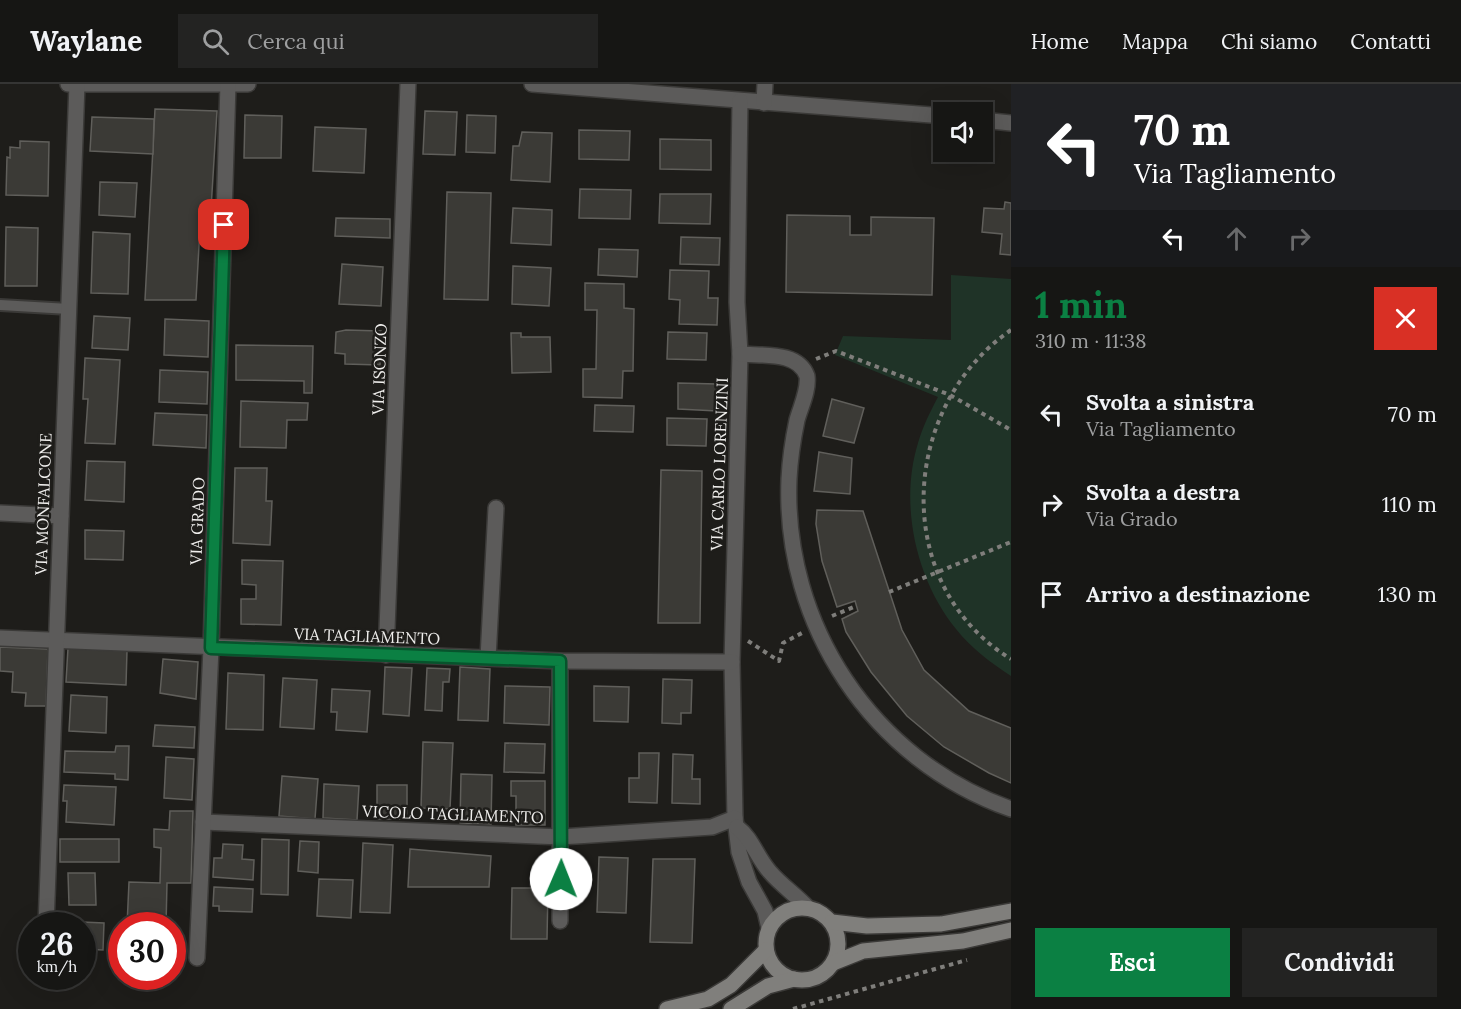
<!DOCTYPE html>
<html lang="it">
<meta charset="utf-8">
<style>
:root{--surface:#161614;--page:#232322;--text:#f1f3f6;--muted:#9e9fa0;--line:#353534;--accent:#0b8043}
body{margin:0;font-family:Lora,serif;background:var(--page);color:var(--text);height:100vh;display:flex;flex-direction:column;font-size:22px;white-space:nowrap}
*{box-sizing:border-box;margin:0}
p{font-size:20px;color:var(--muted)}
.icon{flex:none;width:33px;height:33px;fill:none;stroke:currentColor;stroke-width:2;stroke-linecap:round;stroke-linejoin:round}
.map{position:relative;flex:1;overflow:hidden}
.panel{display:flex;flex-direction:column;background:var(--surface);width:450px}
.panel>*{flex:none}
.hud{background:#202124;color:#fff;overflow:hidden}
.fabs{position:absolute;left:933px;top:18px;display:grid;gap:12px}
.fabs a{display:grid;place-items:center;width:60px;height:60px;border-radius:0px;background:var(--surface);box-shadow:0 6px 24px #0002,0 0 0 2px var(--line);font-size:30px}
.speed{position:absolute;left:18px;top:828px;display:flex;gap:12px;font-size:30px;font-weight:700;text-align:center}
.speed>*{display:grid;place-content:center;width:78px;height:78px;border-radius:50%;background:var(--surface);box-shadow:0 6px 24px #0002,0 0 0 2px var(--line);line-height:1}
.speed small{font-size:15px;font-weight:400}
.speed .limit{border:9px solid #d22;background:#fff;color:#111}
.pin{position:absolute;display:grid;place-items:center;width:51px;height:51px;color:#fff;margin:-26px;border-radius:12px;box-shadow:0 3px 9px #0006}
.me{position:absolute;width:66px;margin:-33px;rotate:1deg;stroke-linejoin:round;filter:drop-shadow(0 0 4px #0008)}
.turn{display:flex;align-items:center;gap:21px;height:126px;padding:0 24px;font-size:27px}
.turn .icon{width:78px;height:78px;stroke-width:2.5}
.turn b{display:block;font-size:42px;line-height:51px}
.lanes{display:flex;align-items:center;height:57px;padding:0 24px;background:#0003;justify-content:center;gap:30px;direction:ltr}
.lanes .off{opacity:.35}
.round{display:grid;place-items:center;flex:none;width:63px;height:63px;border-radius:0px;background:var(--page)}
.summary{display:flex;align-items:center;justify-content:space-between;height:102px;padding:0 24px}
h1{font-size:36px;font-weight:700;line-height:45px;color:var(--accent)}
.button{display:flex;gap:12px;margin-top:auto;padding:12px 24px}
.button a{flex:1;height:69px;border-radius:0px;background:var(--accent);color:#fff;font-size:24px;font-weight:700;line-height:69px;text-align:center}
.button a+a{background:var(--page);color:var(--text)}
ul{padding:0;list-style:none}
li{display:flex;align-items:center;gap:18px;height:90px;padding:0 24px}
li div{flex:1}
li b{display:block;font-size:22px}
li em{font-style:normal}
header{display:flex;align-items:center;gap:36px;box-sizing:border-box;height:84px;padding:0 30px;background:var(--surface);border-bottom:2px solid var(--line)}
header strong{font-size:28px}
nav{display:flex;gap:33px;margin-inline-start:auto;font-size:21px}
.search{width:420px;height:54px;background:var(--page);display:flex;align-items:center;gap:15px;box-sizing:border-box;padding:0 21px;border-radius:0px;color:var(--muted);font-size:22px}
main{display:flex;flex:1;min-height:0}
.map>svg:first-child{display:block}
.green{fill:#1f3327}
.building{fill:#3b3a36;stroke:#605f5b;stroke-width:1.5}
.lines{fill:none;stroke-linecap:round;stroke-linejoin:round}
.lane-casing{stroke:#3b3a38;stroke-width:14}
.street-casing{stroke:#3b3a38;stroke-width:18}
.secondary-casing{stroke:#3b3a38;stroke-width:18}
.path{stroke:#7f7e7b;stroke-width:4;stroke-dasharray:4.5 4.5;stroke-linecap:butt}
.lane{stroke:#5c5b5a;stroke-width:10}
.street{stroke:#5c5b5a;stroke-width:15}
.secondary{stroke:#807f7c;stroke-width:15}
.route-casing{stroke:#07532c;stroke-width:15}
.route{stroke:#0b8043;stroke-width:10}
.labels{text-anchor:middle;stroke-width:5;stroke-linejoin:round;paint-order:stroke}
.street-label{font-size:16px;fill:#f0efed;stroke:#1e1d1a}
</style>
<header>
<strong>Waylane</strong>
<div class="search"><svg class="icon" aria-label="search" viewBox="0 0 24 24"><circle cx="10" cy="10" r="6"/><path d="M15 15l6 6"/></svg>Cerca qui</div>
<nav><a>Home</a><a>Mappa</a><a>Chi siamo</a><a>Contatti</a></nav>
</header>
<main>
<div class="map">
<svg width="1011" height="925" viewBox="0 0 1011 925">
<rect width="100%" height="100%" fill="#1e1d1a"/>
<path class="green" d="M951,191L1011,195V592C991,579 971,564 956,545C916,496 899,420 918,359C923,342 930,328 938,313L835,271L843,252L951,256Z"/>
<g class="building">
<path d="M155,25L217,27L211,125H201L196,216H145Z"/>
<path d="M425,27L457,28L455,71L423,70Z"/>
<path d="M245,31L282,32L281,74H244Z"/>
<path d="M467,31L496,32L495,69L466,68Z"/>
<path d="M92,33L154,35L153,70L90,67Z"/>
<path d="M315,43L366,45L364,89L313,87Z"/>
<path d="M579,46L630,47L629,76L579,75Z"/>
<path d="M522,48L552,49L550,98L511,96L513,62H519Z"/>
<path d="M660,55L711,56V86L660,85Z"/>
<path d="M20,57L49,58L48,112L6,111L7,73L10,74V63L20,64Z"/>
<path d="M100,98L137,99L135,133L99,131Z"/>
<path d="M580,105L631,106L630,135L579,134Z"/>
<path d="M447,108L491,109L488,216L444,215Z"/>
<path d="M660,110H711L710,140L659,139Z"/>
<path d="M1005,118L1011,119V171L1000,170L1002,150L982,148L984,124L1004,125Z"/>
<path d="M513,124L552,126L551,161L511,159Z"/>
<path d="M787,131L850,132V151H871V133L934,134L932,211L786,208Z"/>
<path d="M336,134L390,135V154L335,152Z"/>
<path d="M6,143L38,144L37,202H5Z"/>
<path d="M93,148L130,150L128,210L91,209Z"/>
<path d="M681,153L720,154L719,181L680,180Z"/>
<path d="M599,165L638,166L637,193L598,191Z"/>
<path d="M342,180L383,183L381,222L339,220Z"/>
<path d="M513,182L551,184L549,222L512,220Z"/>
<path d="M670,186L709,187L708,214H718L717,241L679,240L680,216L669,215Z"/>
<path d="M585,199L624,200V224L634,225L633,287H623L622,314L583,313V285H596L597,226H585Z"/>
<path d="M94,232L130,234L128,266L92,264Z"/>
<path d="M165,235L209,237L208,273L164,271Z"/>
<path d="M346,246L381,247L380,281L345,280V270L335,269L336,248Z"/>
<path d="M668,248L707,249L706,276L667,275Z"/>
<path d="M511,249H521V253H550L551,288L512,289Z"/>
<path d="M236,261L313,262L312,309H304V297L236,296Z"/>
<path d="M85,274L120,276L115,360L85,359L88,315H83Z"/>
<path d="M160,286L208,288L207,320L159,318Z"/>
<path d="M678,299L717,300V327L678,325Z"/>
<path d="M832,315L864,324L854,359L823,352Z"/>
<path d="M241,317L308,319L307,336H287L286,364L240,363Z"/>
<path d="M595,321L634,322L633,348L594,347Z"/>
<path d="M155,329L207,331L206,364L153,361Z"/>
<path d="M667,334L707,335L706,362L667,361Z"/>
<path d="M819,368L852,374L850,410L814,407Z"/>
<path d="M87,377L125,378L124,418L85,416Z"/>
<path d="M235,384H267L266,417H272L270,461L233,459Z"/>
<path d="M661,386L702,387L700,539H658Z"/>
<path d="M817,426L863,427L902,546L924,586L969,627L1011,644V699L989,689L944,663L907,632L871,588L846,548L842,535L858,527L855,517L837,523L822,477L816,440Z"/>
<path d="M85,446L124,447L123,476L85,475Z"/>
<path d="M242,476L283,477L281,541L241,540V515H256V501L242,500Z"/>
<path d="M0,563L48,565L46,622H25L26,609L12,608L13,588L0,587Z"/>
<path d="M68,564L127,567L126,601L66,598Z"/>
<path d="M163,575L198,578L196,615L160,609Z"/>
<path d="M385,583L412,584L409,632L383,630Z"/>
<path d="M460,583L490,585L488,637L458,636Z"/>
<path d="M427,584L450,585L449,598H443L442,627L425,626Z"/>
<path d="M228,589L264,591L263,646L226,645Z"/>
<path d="M283,594L317,596L314,645L280,643Z"/>
<path d="M663,595L692,596L691,629H681V640L662,639Z"/>
<path d="M505,602L550,603L549,641L504,639Z"/>
<path d="M594,602L629,603L628,638L594,637Z"/>
<path d="M332,605L370,607L367,648L336,646L337,628H331Z"/>
<path d="M71,611L107,613L106,649L69,647Z"/>
<path d="M155,641L195,643L194,664L153,662Z"/>
<path d="M423,658L453,659L450,725L421,724Z"/>
<path d="M505,659L545,660L544,689L504,688Z"/>
<path d="M116,662H129L128,696L115,695V690L64,688L65,667L115,668Z"/>
<path d="M639,669H659L657,719L629,718V694H639Z"/>
<path d="M673,670L693,671L692,695H700V720L672,719Z"/>
<path d="M166,673L194,675L192,716L164,714Z"/>
<path d="M461,690L492,691L491,740L460,739Z"/>
<path d="M282,692L318,695L315,735L279,732Z"/>
<path d="M511,697H545V741H516V712H511Z"/>
<path d="M324,700L359,702L357,736L323,734Z"/>
<path d="M64,701L116,703L114,741L66,738L67,717H63Z"/>
<rect x="377" y="701" width="30" height="34"/>
<path d="M170,727H193L191,799H167L166,842H127L129,798L160,799L161,764L154,763V745L169,746Z"/>
<rect x="60" y="755" width="59" height="23"/>
<path d="M262,755L289,756L288,811L261,810Z"/>
<path d="M300,757L319,758L318,789L298,787Z"/>
<path d="M363,759L393,761L390,829L360,828Z"/>
<path d="M223,760L243,761L242,775L254,776L253,796L213,793L214,774H222Z"/>
<path d="M410,765L491,772L489,803H408Z"/>
<path d="M599,773L628,774L626,829L597,828Z"/>
<path d="M653,775H695L692,859L650,858Z"/>
<path d="M68,789H95L96,821H69Z"/>
<path d="M319,795L353,796L351,834L317,832Z"/>
<path d="M214,803L253,805L252,828L219,827V822H213Z"/>
<path d="M512,804H548L547,855H511Z"/>
<path d="M59,837L104,839L103,866L82,865V842H59Z"/>
</g>
<g class="lines">
<defs>
<path id="lane" d="M0,221L69,225"/>
<g id="street">
<path d="M68,0H248"/>
<path d="M532,0L944,32"/>
<path d="M740,17L737,218L740,270L732,578L735,734L739,768L749,798L765,827L769,844"/>
<path d="M764,19L765,0"/>
<path d="M982,36L1011,39"/>
<path d="M740,270C763,272 798,267 807,292C809,306 801,322 797,336C793,355 790,375 789,395C783,541 872,676 1011,725"/>
<path d="M0,429L61,432"/>
<path d="M0,554L560,577L732,578"/>
<path d="M386,571L408,0"/>
<path d="M488,574L496,424"/>
<path d="M203,738L561,753L712,743L735,734"/>
<path d="M737,743C752,754 757,774 770,788C781,801 796,811 808,824"/>
<path d="M560,837V577"/>
<path d="M46,842L77,0"/>
<path d="M197,874L211,564L228,0"/>
</g>
<g id="secondary">
<circle cx="802" cy="860" r="36"/>
<path d="M832,838L867,842L941,840L1011,827"/>
<path d="M833,879L863,867L963,857L1011,846"/>
<path d="M667,925L708,915L731,901L766,866"/>
<path d="M731,925L768,902L794,895"/>
</g>
</defs>
<use href="#lane" class="lane-casing"/>
<use href="#street" class="street-casing"/>
<use href="#secondary" class="secondary-casing"/>
<g class="path">
<path d="M1011,246C899,323 890,501 1011,575"/>
<path d="M816,275L836,267L950,311L1011,346"/>
<path d="M889,508L1011,458"/>
<path d="M832,532L856,522"/>
<path d="M748,557L779,577L783,559L802,549"/>
<path d="M793,925L967,876"/>
</g>
<use href="#lane" class="lane"/>
<use href="#street" class="street"/>
<use href="#secondary" class="secondary"/>
</g>
<g class="lines">
<defs>
<path id="route" d="M224,141L211,564L560,577L561,795"/>
</defs>
<use href="#route" class="route-casing"/>
<use href="#route" class="route"/>
</g>
<g class="labels">
<g class="street-label">
<text transform="translate(379 285) rotate(-88)" y="6">VIA ISONZO</text>
<text transform="translate(719 380) rotate(-88)" y="6">VIA CARLO LORENZINI</text>
<text transform="translate(43 420) rotate(-88)" y="6">VIA MONFALCONE</text>
<text transform="translate(197 437) rotate(-88)" y="6">VIA GRADO</text>
<text transform="translate(367 552) rotate(2)" y="6">VIA TAGLIAMENTO</text>
<text transform="translate(453 730) rotate(2)" y="6">VICOLO TAGLIAMENTO</text>
</g>
</g>
</svg>
<div class="fabs">
<a><svg class="icon" aria-label="sound" viewBox="0 0 24 24"><path d="M4 9h4l5-4v14l-5-4H4zM17 9q2 3 0 6"/></svg></a>
</div>
<div class="speed"><div>26<small>km/h</small></div><div class="limit">30</div></div>
<div class="pin" style="left:224px;top:141px;background:#d93025"><svg class="icon" aria-label="arrive" viewBox="0 0 24 24"><path d="M6 21V4h12l-3 4 3 4H6"/></svg></div>
<svg class="me" style="left:561px;top:795px" viewBox="-20 -20 40 40"><circle r="19" fill="#fff"/><path d="M0-13L10 11 0 6-10 11z" fill="#0b8043"/></svg>
</div>
<section class="panel">
<div class="hud">
<div class="turn"><svg class="icon" aria-label="left" viewBox="0 0 24 24"><path d="M17 20v-9H6M10 6l-5 5 5 5"/></svg><div><b>70 m</b>Via Tagliamento</div></div>
<div class="lanes"><svg class="icon" aria-label="left" viewBox="0 0 24 24"><path d="M17 20v-9H6M10 6l-5 5 5 5"/></svg><svg class="icon off" aria-label="ahead" viewBox="0 0 24 24"><path d="M12 20V5M6 11l6-6 6 6"/></svg><svg class="icon off" aria-label="right" viewBox="0 0 24 24"><path d="M7 20v-9h11M14 6l5 5-5 5"/></svg></div>
</div>
<div class="summary"><div><h1>1 min</h1><p>310 m · 11:38</p></div><a class="round" style="background:#d93025;color:#fff"><svg class="icon" aria-label="close" viewBox="0 0 24 24"><path d="M6 6l12 12M18 6L6 18"/></svg></a></div>
<ul>
<li><svg class="icon" aria-label="left" viewBox="0 0 24 24"><path d="M17 20v-9H6M10 6l-5 5 5 5"/></svg><div><b>Svolta a sinistra</b><p>Via Tagliamento</p></div><em>70 m</em></li>
<li><svg class="icon" aria-label="right" viewBox="0 0 24 24"><path d="M7 20v-9h11M14 6l5 5-5 5"/></svg><div><b>Svolta a destra</b><p>Via Grado</p></div><em>110 m</em></li>
<li><svg class="icon" aria-label="arrive" viewBox="0 0 24 24"><path d="M6 21V4h12l-3 4 3 4H6"/></svg><div><b>Arrivo a destinazione</b></div><em>130 m</em></li>
</ul>
<div class="button"><a>Esci</a><a>Condividi</a></div>
</section>
</main>
